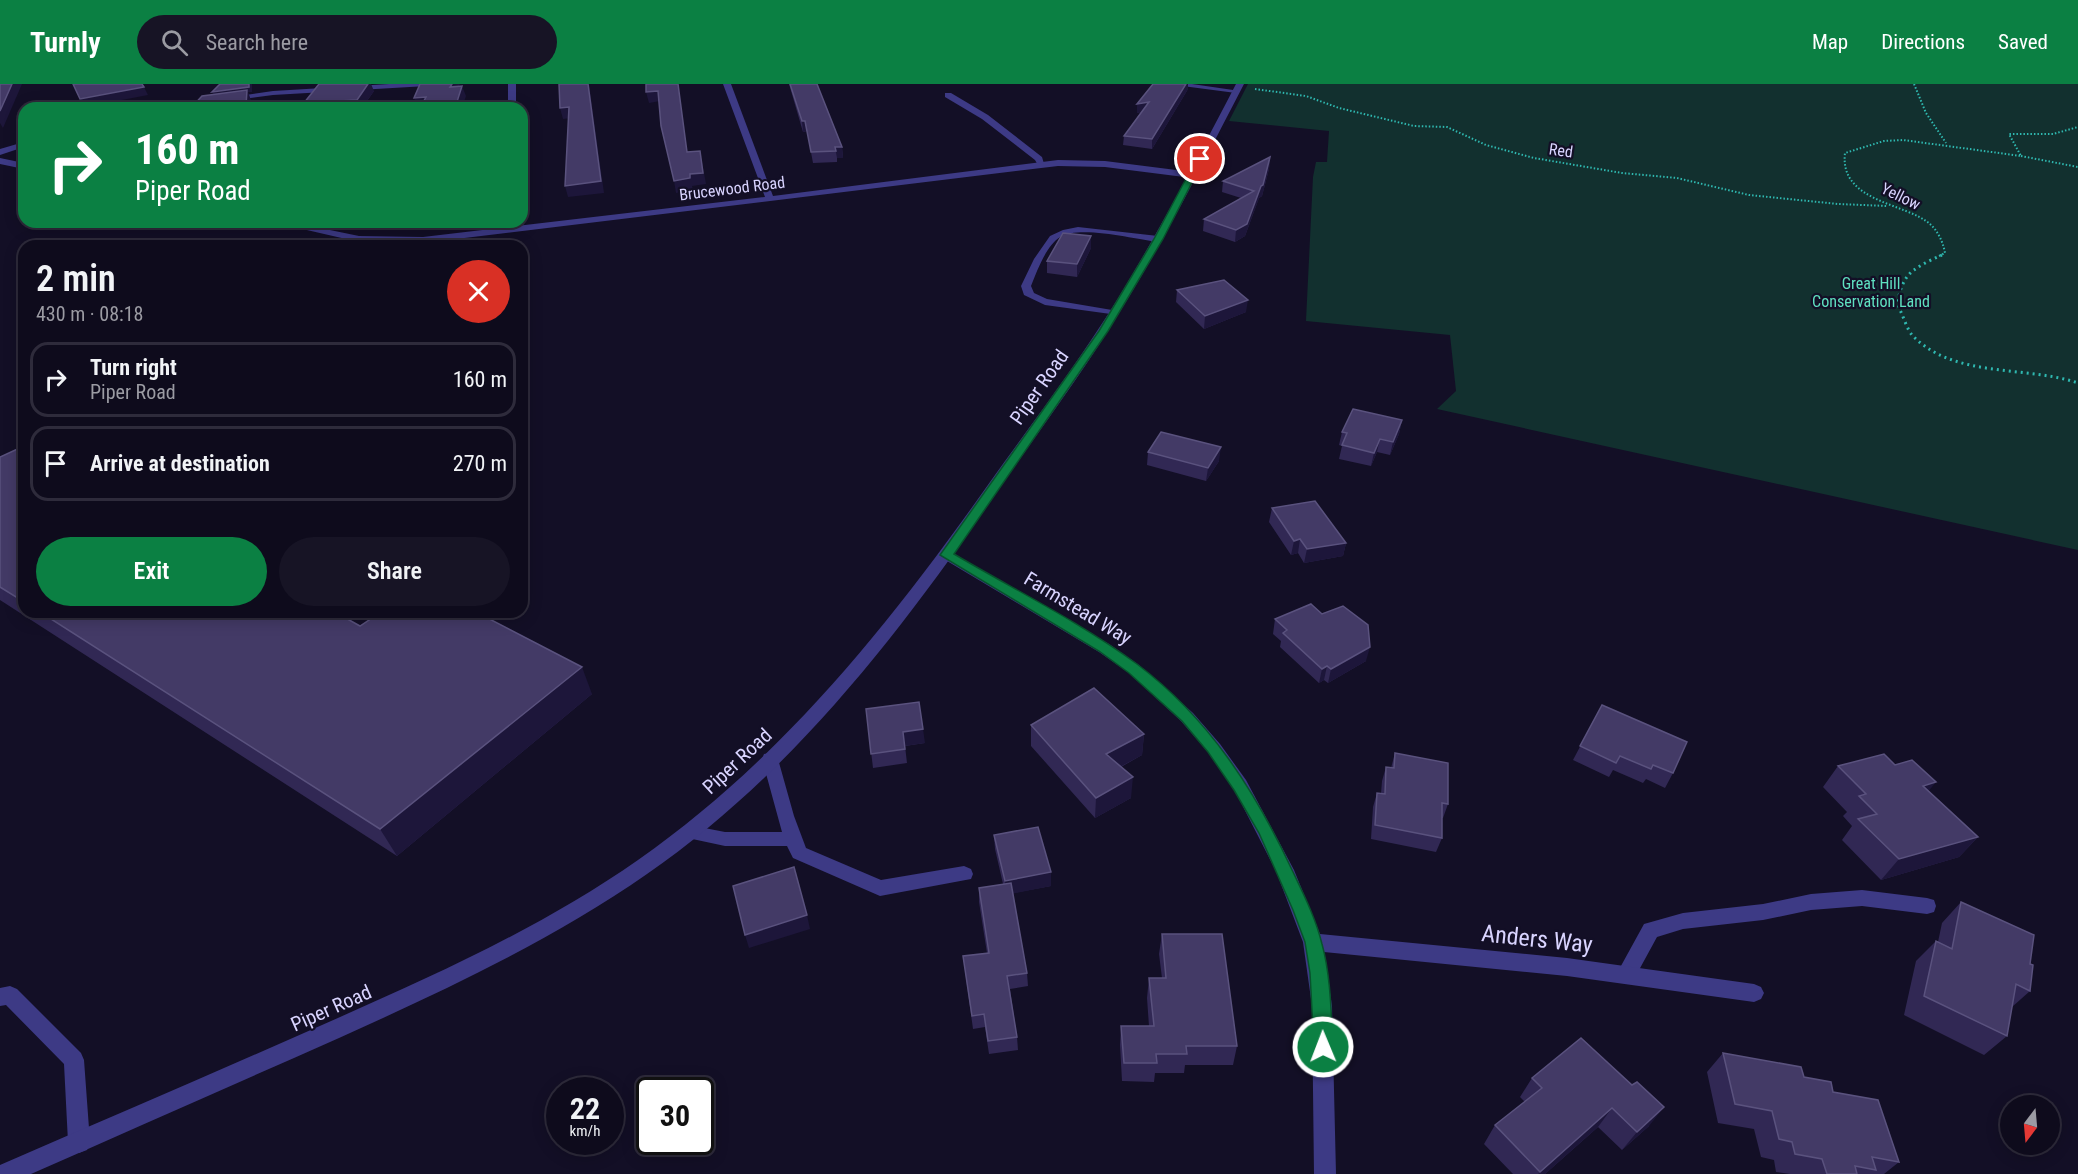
<!DOCTYPE html>
<meta charset="utf-8">
<style>
:root{--surface:#0e0b1c;--page:#171425;--text:#f1f3f6;--muted:#9b9ba3;--line:#2e2b3b;--accent:#0b8043}
body{margin:0;font-family:"Roboto Condensed",sans-serif;background:var(--page);color:var(--text);height:100vh;display:flex;flex-direction:column;font-size:22px;white-space:nowrap}
*{box-sizing:border-box;margin:0}
p{font-size:20px;color:var(--muted)}
.icon{flex:none;width:33px;height:33px;fill:none;stroke:currentColor;stroke-width:2;stroke-linecap:round;stroke-linejoin:round}
.map{position:relative;flex:1;overflow:hidden}
.side{position:absolute;left:18px;top:156px;width:510px;height:378px;display:flex;flex-direction:column;background:var(--surface);border-radius:18px;box-shadow:0 3px 15px #0003,0 0 0 2px var(--line)}
.side>*{flex:none}
.banner{position:absolute;left:18px;top:18px;width:510px;height:126px;border-radius:18px;box-shadow:0 3px 15px #0003,0 0 0 2px var(--line);background:#0b8043;color:#fff;overflow:hidden}
.needle{width:39px;rotate:196deg}
.fabs{position:absolute;left:2000px;top:1011px;display:grid;gap:12px}
.fabs a{display:grid;place-items:center;width:60px;height:60px;border-radius:50%;background:var(--surface);box-shadow:0 3px 15px #0003,0 0 0 2px var(--line);font-size:30px}
.speed{position:absolute;left:546px;top:993px;display:flex;gap:12px;font-size:30px;font-weight:700;text-align:center}
.speed>*{display:grid;place-content:center;width:78px;height:78px;border-radius:50%;background:var(--surface);box-shadow:0 3px 15px #0003,0 0 0 2px var(--line);line-height:1}
.speed small{font-size:15px;font-weight:400}
.speed .limit{border:3px solid #111;border-radius:9px;background:#fff;color:#111}
.pin{position:absolute;display:grid;place-items:center;width:51px;height:51px;color:#fff;margin:-26px;border:3px solid #fff;border-radius:50%;box-shadow:0 2px 6px #0007}
.me{position:absolute;width:66px;margin:-33px;rotate:359deg;stroke-linejoin:round;filter:drop-shadow(0 0 4px #0008)}
.turn{display:flex;align-items:center;gap:21px;height:126px;padding:0 18px;font-size:27px}
.turn .icon{width:78px;height:78px;stroke-width:2.5}
.turn b{display:block;font-size:42px;line-height:51px}
.round{display:grid;place-items:center;flex:none;width:63px;height:63px;border-radius:32px;background:var(--page)}
.head{display:flex;align-items:center;justify-content:space-between;height:102px;padding:0 18px}
h1{font-size:36px;font-weight:600;line-height:45px}
.action{display:flex;gap:12px;margin-top:auto;padding:12px 18px}
.action a{flex:1;height:69px;border-radius:36px;background:var(--accent);color:#fff;font-size:24px;font-weight:600;line-height:69px;text-align:center}
.action a+a{background:var(--page);color:var(--text)}
ul{padding:0;list-style:none}
li{display:flex;align-items:center;gap:18px;height:75px;margin:0 12px 9px;padding:0 6px;border:3px solid var(--line);border-radius:18px}
li div{flex:1}
li b{display:block;font-size:22px}
li em{font-style:normal}
header{display:flex;align-items:center;gap:36px;box-sizing:border-box;height:84px;padding:0 30px;background:var(--accent);color:#fff}
header strong{font-size:28px}
nav{display:flex;gap:33px;margin-inline-start:auto;font-size:21px}
.search{width:420px;height:54px;background:var(--page);display:flex;align-items:center;gap:15px;box-sizing:border-box;padding:0 21px;border-radius:33px;color:var(--muted);font-size:22px}
.map>svg:first-child{display:block}
.green{fill:#12302f}
.lines{fill:none;stroke-linecap:round;stroke-linejoin:round}
.path-far1{stroke:#2fb8b0;stroke-width:2;stroke-dasharray:1.5 2;stroke-linecap:butt}
.path{stroke:#2fb8b0;stroke-width:3;stroke-dasharray:2 4;stroke-linecap:butt}
.service{fill:#3d3a85;fill-rule:evenodd}
.minor{fill:#3d3a85;fill-rule:evenodd}
.tertiary{fill:#3d3a85;fill-rule:evenodd}
.wall{fill:#312854}
.shaded-wall{fill:#1d163a}
.building{fill:#433a66;stroke:#5a527e;stroke-width:1.5}
.route{fill:#0b8043;stroke:#07532c;stroke-width:1.5}
.labels{text-anchor:middle;stroke-width:4.5;stroke-linejoin:round;paint-order:stroke}
.far-street-label{font-size:16px;fill:#d9d4ff;stroke:#130f26}
.far-park-label{font-size:16px;fill:#5fe0c0;stroke:#130f26}
.street-label{font-size:20px;fill:#d9d4ff;stroke:#130f26}
.near-street-label{font-size:24px;fill:#d9d4ff;stroke:#130f26}
</style>
<header>
<strong>Turnly</strong>
<div class="search"><svg class="icon" aria-label="search" viewBox="0 0 24 24"><circle cx="10" cy="10" r="6"/><path d="M15 15l6 6"/></svg>Search here</div>
<nav><a>Map</a><a>Directions</a><a>Saved</a></nav>
</header>
<div class="map">
<svg width="2078" height="1090" viewBox="0 0 2078 1090">
<rect width="100%" height="100%" fill="#130f26"/>
<path class="green" d="M1248,0H2078V466L1437,325L1456,307L1450,251L1306,237L1313,93L1316,78H1327L1329,47L1229,37Z"/>
<g class="lines">
<g class="path-far1">
<path d="M1914,0L1926,29L1946,59"/>
<path d="M1255,5L1306,12L1339,24L1414,42L1447,43L1486,61L1534,74L1622,89L1677,94L1749,111L1838,120L1887,122"/>
<path d="M2021,72L2078,83"/>
<path d="M1939,172L1945,169C1943,158 1938,147 1930,140C1906,119 1839,118 1845,69L1884,57L1903,56L2021,72L2009,50H2053L2078,43"/>
</g>
<path class="path" d="M1942,171C1933,175 1922,180 1914,186C1903,193 1895,215 1900,226C1904,234 1907,245 1912,251C1954,295 2025,281 2078,299"/>
<g class="service">
<path d="M945,9H951L988,31L1042,73L1045,83H1039L1035,76L982,35L945,13Z"/>
<path d="M1078,143L1158,152L1163,155L1158,158C1134,155 1080,141 1060,153C1046,162 1037,187 1031,202L1034,209L1047,215L1118,227V231L1045,221L1024,211L1021,202L1034,175L1050,152L1063,146Z"/>
<path d="M770,669L776,670L778,675L794,732L806,764L881,796L964,782L971,785L973,790L971,795L880,812L793,774L787,762H725L683,753L680,748L683,743L689,741L725,748H782L762,675L764,670Z"/>
<path d="M1862,806L1927,814L1934,816L1936,822L1934,828L1927,830L1862,822L1811,826L1763,836L1683,845L1657,853L1633,897L1626,900L1619,897L1616,891L1644,840L1683,829L1763,820L1811,810Z"/>
<path d="M10,902L17,905L81,969L84,976L90,1058L87,1066L79,1069L71,1066L68,1058L64,980L6,921L0,922V904Z"/>
</g>
<g class="minor">
<path d="M389,0H431L427,2L273,11L178,24H157L273,7Z"/>
<rect x="508" y="0" width="8" height="24"/>
<path d="M723,0H731L773,112L1058,76L1105,77L1192,88L1196,91L1192,94L1105,83L1058,82L423,159L359,158L272,138H291L359,152L423,153L765,113Z"/>
<path d="M1167,0H1192L1240,7L1236,9Z"/>
<path d="M24,58V63L0,71V65Z"/>
<path d="M0,74L24,79V85L0,80Z"/>
<path d="M947,467L1109,560L1139,581L1193,629L1220,660L1246,696L1294,786L1320,850L1567,874L1754,900L1761,903L1764,909L1761,915L1754,918L1567,892L1324,868L1332,922L1336,1090H1314L1312,922L1303,858L1276,787L1234,705L1208,668L1181,637L1129,589L1099,568L942,474L940,471L942,468Z"/>
</g>
<path class="tertiary" d="M1236,0H1244C1206,73 1170,146 1127,216C1088,282 1042,342 999,405C900,549 792,690 647,790C538,866 415,920 294,974C207,1012 119,1051 31,1090H0V1081C104,1036 209,991 313,945C424,896 538,846 638,776C781,676 890,540 990,398C1033,338 1078,279 1117,216C1160,146 1198,73 1236,0Z"/>
</g>
<g class="wall">
<path d="M789,0H817L842,63L843,74H837V78L813,79L807,47L803,48Z"/>
<path d="M1188,5L1152,65L1123,61L1124,52L1141,28L1137,29V20Z"/>
<path d="M374,7L362,24H306L304,19Z"/>
<path d="M1270,73L1269,85L1262,112L1259,114L1245,152L1235,158L1203,147L1204,135L1241,114L1222,108L1223,97Z"/>
<path d="M1091,152V164L1077,193L1047,189V177Z"/>
<path d="M1177,206L1246,228L1204,245L1176,218Z"/>
<path d="M1402,336L1399,350L1390,371L1377,368L1371,382L1339,375L1342,362L1339,361L1342,348Z"/>
<path d="M24,362V528H335L360,542L592,610L397,772L0,516V373Z"/>
<path d="M1148,368L1219,377L1206,397L1147,381Z"/>
<path d="M1272,424L1346,459L1343,472L1304,479L1298,469L1291,471L1269,438Z"/>
<path d="M1275,535L1366,577L1328,599L1324,596L1319,599L1280,563L1281,557L1273,550Z"/>
<path d="M1602,621L1673,689L1665,704L1646,695L1643,699L1613,686L1609,693L1573,676Z"/>
<path d="M866,625L925,659L905,662L907,679L873,684Z"/>
<path d="M1031,641L1144,650L1142,671L1121,683L1131,714L1095,734L1031,662Z"/>
<path d="M1395,669L1448,720L1443,734H1442V754L1436,768L1371,755L1373,723L1377,709L1381,710L1382,697L1386,683L1391,684Z"/>
<path d="M1895,681L1929,707L1978,753L1959,773L1881,796L1842,756L1852,742L1843,732L1847,728L1823,703L1838,682Z"/>
<path d="M994,751L1051,788V802L1013,809L1027,889L1028,902L1010,905L1017,953L1018,966L989,970L985,943L973,945L963,872L987,869L979,818V804L1003,800L995,765Z"/>
<path d="M1961,818L2030,880V907L2012,923L2007,952L1984,971L1904,931L1916,877L1936,857L1938,858L1942,839Z"/>
<path d="M1162,850L1237,962L1233,981H1185L1184,989H1155L1154,998L1122,997L1120,961L1121,942H1149L1147,914L1149,894H1162L1159,870Z"/>
<path d="M1581,954L1649,1042L1622,1066L1598,1043L1545,1090H1513L1484,1060L1495,1041L1525,1018L1520,1013L1532,994Z"/>
<path d="M1723,969L1804,993L1833,1008L1899,1078L1884,1090H1790L1776,1088L1774,1076L1761,1073L1754,1045L1718,1039L1707,988Z"/>
</g>
<g class="shaded-wall">
<path d="M12,0H22L3,44L0,39V27Z"/>
<path d="M249,0H252V8H248L251,16V24H233L215,13L212,8Z"/>
<path d="M368,0H371L374,7L362,24H360L357,16Z"/>
<path d="M452,0H460L453,13L450,3Z"/>
<path d="M588,0H589L604,109L568,113L565,102Z"/>
<path d="M1186,0H1188V5L1152,65V55Z"/>
<path d="M462,2L466,12L462,24H455Z"/>
<path d="M144,3L148,11L85,23L80,15Z"/>
<path d="M658,7L660,17L649,19L646,8Z"/>
<path d="M426,13L430,23L418,24L414,14Z"/>
<path d="M1149,18L1148,27L1137,29V20Z"/>
<path d="M569,23L572,34L563,35L560,24Z"/>
<path d="M802,37H805L807,47L803,48Z"/>
<path d="M835,63H842L843,74H837Z"/>
<path d="M700,67L706,100L692,102L693,106L676,109L674,97L690,90Z"/>
<path d="M1270,73L1269,85L1262,112L1259,114L1245,152L1235,158L1236,146Z"/>
<path d="M1091,152V164L1077,193V180Z"/>
<path d="M1248,216L1246,228L1204,245L1205,232Z"/>
<path d="M1402,336L1399,350L1390,371L1393,358Z"/>
<path d="M1380,355L1377,368L1371,382L1374,369Z"/>
<path d="M1221,363L1219,377L1206,397L1208,384Z"/>
<path d="M1300,455L1298,469L1291,471L1294,457Z"/>
<path d="M1346,459L1343,472L1304,479L1307,465Z"/>
<path d="M1370,563L1366,577L1328,599L1331,585Z"/>
<path d="M1327,582L1324,596L1319,599L1322,585Z"/>
<path d="M582,583L592,610L397,772L380,745Z"/>
<path d="M923,645L925,659L904,662L903,648Z"/>
<path d="M1144,650L1142,671L1105,691L1106,670Z"/>
<path d="M1133,693L1131,714L1095,734L1096,714Z"/>
<path d="M1936,698L1919,719L1923,702Z"/>
<path d="M1978,753L1959,773L1881,796L1899,775Z"/>
<path d="M1051,788V802L1006,811L1005,797Z"/>
<path d="M807,831L810,845L749,864L745,851Z"/>
<path d="M1664,1023L1649,1042L1622,1066L1637,1048Z"/>
<path d="M1612,1024L1598,1043L1545,1090H1538Z"/>
</g>
<g class="building">
<path d="M0,0H12L0,27Z"/>
<path d="M73,0H142L144,3L80,15Z"/>
<path d="M220,0H249V3L212,8Z"/>
<path d="M319,0H368L357,16L304,19Z"/>
<path d="M420,0H452L450,3L462,2L455,24H420L426,13L414,14Z"/>
<path d="M559,0H588L601,97L565,102L569,23L560,24Z"/>
<path d="M646,0H678L687,68L700,67L703,89L690,90V94L674,97L661,42L658,7L646,8Z"/>
<path d="M790,0H817L842,63H835L836,67L811,68L805,37H802Z"/>
<path d="M1153,0H1186L1152,55L1124,52L1149,18L1137,20Z"/>
<path d="M247,6L246,22L233,24H191L202,12Z"/>
<path d="M1270,73L1263,101L1261,102L1247,140L1236,146L1204,135L1254,107L1223,97Z"/>
<path d="M1063,149L1091,152L1077,180L1047,177Z"/>
<path d="M1224,196L1248,216L1205,232L1177,206Z"/>
<path d="M1353,325L1402,336L1393,358L1380,355L1374,369L1342,361L1347,349L1342,348Z"/>
<path d="M1161,348L1221,363L1208,384L1148,368Z"/>
<path d="M24,362V518L0,503V373Z"/>
<path d="M1315,417L1346,459L1307,465L1300,455L1294,457L1272,424Z"/>
<path d="M1311,520L1322,530L1343,522L1368,541L1370,563L1331,585L1327,582L1322,585L1283,549L1287,546L1275,535Z"/>
<path d="M40,528H335L360,542L381,528H476L582,583L380,745Z"/>
<path d="M1094,604L1144,650L1106,670L1133,693L1096,714L1031,641Z"/>
<path d="M919,618L923,645L903,648L905,665L871,670L866,625Z"/>
<path d="M1602,621L1687,658L1673,689L1653,681L1651,685L1620,672L1616,679L1580,662Z"/>
<path d="M1395,669L1448,679V720L1442,719V754L1375,741L1377,709L1385,710L1386,683L1394,684Z"/>
<path d="M1884,670L1895,681L1912,676L1936,698L1923,702L1978,753L1899,775L1858,735L1877,730L1859,712L1866,710L1838,682Z"/>
<path d="M1038,743L1051,788L1005,797L994,751Z"/>
<path d="M794,783L807,831L745,851L733,802Z"/>
<path d="M1011,799L1027,889L1007,892L1017,953L988,957L984,930L972,932L963,872L989,869L979,804Z"/>
<path d="M1961,818L2034,851L2030,880L2033,881L2030,907L2016,900L2007,952L1924,912L1936,857L1952,865Z"/>
<path d="M1162,850H1222L1237,962H1186L1187,970H1156L1157,979H1124L1121,942H1154L1149,894H1166Z"/>
<path d="M1581,954L1632,1001L1637,998L1664,1023L1637,1048L1612,1024L1540,1088L1495,1041L1542,1004L1532,994Z"/>
<path d="M1723,969L1801,983L1804,993L1831,998L1833,1008L1878,1016L1899,1078L1872,1073L1876,1086L1855,1082L1857,1090H1827L1822,1075L1795,1070L1792,1058L1779,1055L1772,1027L1735,1020Z"/>
</g>
<path class="route" d="M1197,74L1204,75L1163,155L1108,247L954,470C1015,506 1080,538 1137,580C1209,634 1256,708 1293,788C1304,811 1316,835 1322,860C1331,893 1331,929 1333,963L1330,970L1323,972L1316,970L1314,963L1310,889L1305,858L1293,826L1259,749L1234,706L1208,668L1182,637L1129,589L1099,567L940,471L1099,247L1154,155Z"/>
<g class="labels">
<g class="far-street-label">
<text transform="translate(1561 66) rotate(8)" y="6">Red</text>
<text transform="translate(732 104) rotate(-7)" y="6">Brucewood Road</text>
<text transform="translate(1901 112) rotate(26)" y="6">Yellow</text>
</g>
<g class="far-park-label">
<text x="1871" y="205">Great Hill<tspan x="1871" dy="18">Conservation Land</tspan></text>
</g>
<g class="street-label">
<text transform="translate(1039 303) rotate(-55)" y="7">Piper Road</text>
<text transform="translate(1078 524) rotate(31)" y="7">Farmstead Way</text>
<text transform="translate(737 677) rotate(-43)" y="7">Piper Road</text>
<text transform="translate(331 924) rotate(-24)" y="7">Piper Road</text>
</g>
<g class="near-street-label">
<text transform="translate(1537 855) rotate(6)" y="8">Anders Way</text>
</g>
</g>
</svg>
<div class="fabs">
<a><svg class="needle" viewBox="-14 -14 28 28"><path d="M0-13l5 13h-10z" fill="#e53935"/><path d="M0 13l5-13h-10z" fill="#9b9ba3"/></svg></a>
</div>
<div class="speed"><div>22<small>km/h</small></div><div class="limit">30</div></div>
<div class="pin" style="left:1200px;top:75px;background:#d93025"><svg class="icon" aria-label="arrive" viewBox="0 0 24 24"><path d="M6 21V4h12l-3 4 3 4H6"/></svg></div>
<svg class="me" style="left:1323px;top:963px" viewBox="-20 -20 40 40"><circle r="17" fill="#0b8043" stroke="#fff" stroke-width="3"/><path d="M0-11L8 9 0 5-8 9z" fill="#fff"/></svg>
<div class="banner">
<div class="turn"><svg class="icon" aria-label="right" viewBox="0 0 24 24"><path d="M7 20v-9h11M14 6l5 5-5 5"/></svg><div><b>160 m</b>Piper Road</div></div>
</div>
<section class="side">
<div class="head"><div><h1>2 min</h1><p>430 m · 08:18</p></div><a class="round" style="background:#d93025;color:#fff"><svg class="icon" aria-label="close" viewBox="0 0 24 24"><path d="M6 6l12 12M18 6L6 18"/></svg></a></div>
<ul>
<li><svg class="icon" aria-label="right" viewBox="0 0 24 24"><path d="M7 20v-9h11M14 6l5 5-5 5"/></svg><div><b>Turn right</b><p>Piper Road</p></div><em>160 m</em></li>
<li><svg class="icon" aria-label="arrive" viewBox="0 0 24 24"><path d="M6 21V4h12l-3 4 3 4H6"/></svg><div><b>Arrive at destination</b></div><em>270 m</em></li>
</ul>
<div class="action"><a>Exit</a><a>Share</a></div>
</section>
</div>
